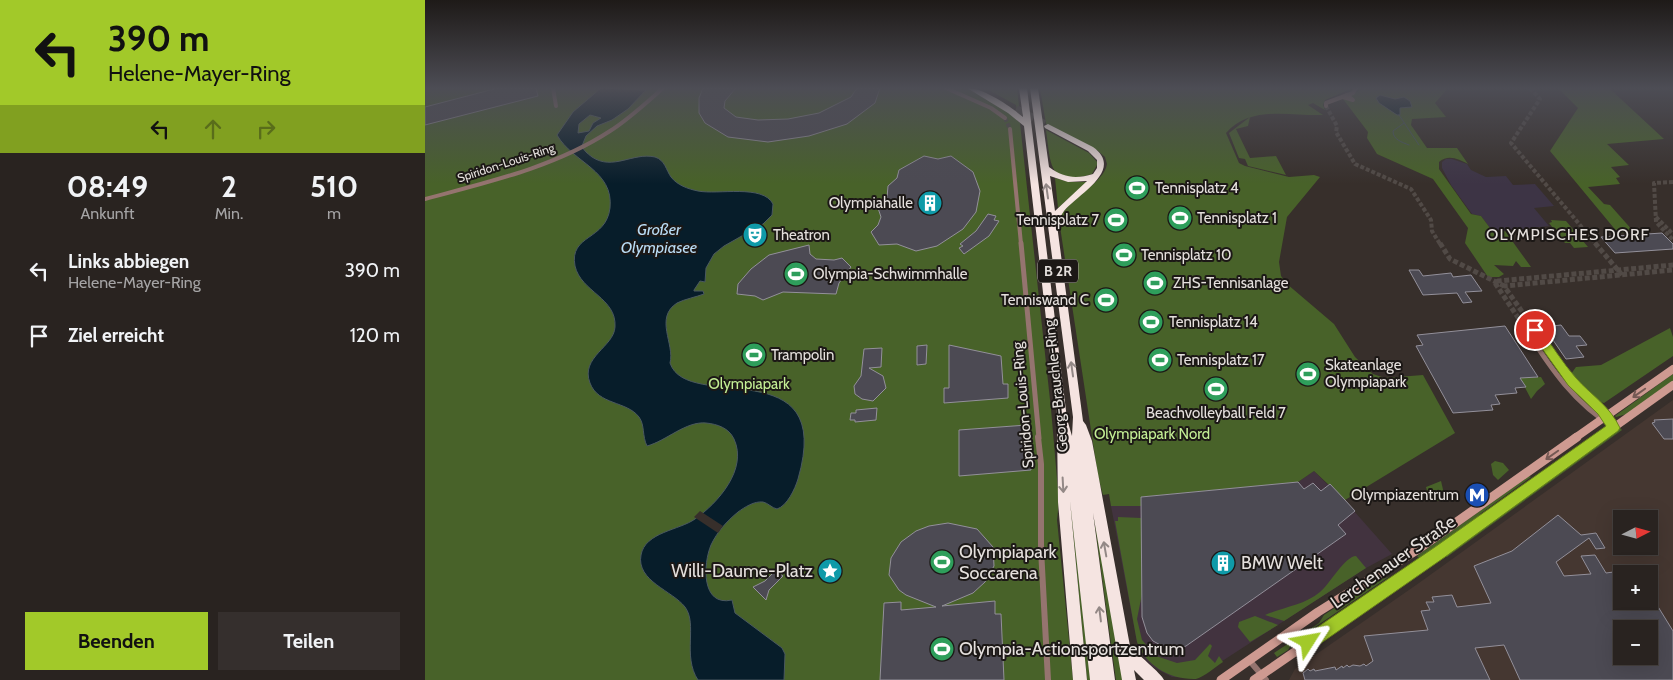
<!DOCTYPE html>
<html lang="de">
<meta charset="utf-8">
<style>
:root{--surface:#292320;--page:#352f2d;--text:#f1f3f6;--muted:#a5a4a5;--line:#45403e;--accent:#a2c929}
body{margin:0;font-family:Cabin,sans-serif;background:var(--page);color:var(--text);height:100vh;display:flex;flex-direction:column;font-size:19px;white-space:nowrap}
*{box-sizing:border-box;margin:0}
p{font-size:16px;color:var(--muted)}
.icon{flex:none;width:28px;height:28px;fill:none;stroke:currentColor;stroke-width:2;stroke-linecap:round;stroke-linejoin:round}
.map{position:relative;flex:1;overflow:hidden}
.panel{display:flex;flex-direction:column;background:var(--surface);width:425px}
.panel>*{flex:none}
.guide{background:#a2c929;color:#111;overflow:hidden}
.needle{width:32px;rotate:84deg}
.tools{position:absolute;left:1188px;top:510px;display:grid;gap:10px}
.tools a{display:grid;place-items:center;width:45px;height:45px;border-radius:0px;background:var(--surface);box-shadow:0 5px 20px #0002,0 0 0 1px var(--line);font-size:25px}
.pin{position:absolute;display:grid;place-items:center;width:42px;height:42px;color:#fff;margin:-21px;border:2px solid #fff;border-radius:50%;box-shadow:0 1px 5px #0007}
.me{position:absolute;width:55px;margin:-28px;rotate:56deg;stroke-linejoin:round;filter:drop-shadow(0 0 4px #0008)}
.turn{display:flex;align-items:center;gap:18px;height:105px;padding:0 25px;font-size:22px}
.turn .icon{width:65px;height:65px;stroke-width:2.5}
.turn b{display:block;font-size:35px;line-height:42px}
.lanes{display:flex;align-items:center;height:48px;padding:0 25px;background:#0003;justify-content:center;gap:25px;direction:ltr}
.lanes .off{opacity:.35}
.eta{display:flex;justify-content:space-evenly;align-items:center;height:85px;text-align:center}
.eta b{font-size:30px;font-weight:700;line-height:35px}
.primary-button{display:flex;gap:10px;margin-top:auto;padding:10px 25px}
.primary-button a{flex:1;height:58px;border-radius:0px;background:var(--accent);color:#111;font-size:20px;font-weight:700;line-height:58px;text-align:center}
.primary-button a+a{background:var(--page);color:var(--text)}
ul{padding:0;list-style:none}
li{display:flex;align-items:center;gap:15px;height:65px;padding:0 25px}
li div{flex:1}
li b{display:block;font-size:19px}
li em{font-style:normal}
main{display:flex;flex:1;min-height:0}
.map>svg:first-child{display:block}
.commercial{fill:#42333f}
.built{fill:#453731;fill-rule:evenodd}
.education{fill:#3d3445}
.green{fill:#486229}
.water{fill:#071d2a;stroke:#4a5860;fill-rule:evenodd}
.pier{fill:#372f2b}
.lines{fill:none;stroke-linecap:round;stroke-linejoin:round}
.stream{stroke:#4a5860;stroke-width:1}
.building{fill:#4c4a53;stroke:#93909a;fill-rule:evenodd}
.street-tunnel-far1{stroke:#514a46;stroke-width:4;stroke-dasharray:4 2;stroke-linecap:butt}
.street-tunnel{stroke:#514a46;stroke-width:5;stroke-dasharray:5 2.5;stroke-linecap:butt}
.highway-tunnel{stroke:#514a46;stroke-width:8;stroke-dasharray:8 4;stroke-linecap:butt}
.street-far2{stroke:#95746f;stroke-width:4}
.street-far1{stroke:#95746f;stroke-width:5}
.street{stroke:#95746f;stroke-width:6}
.secondary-far1{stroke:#ce9a91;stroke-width:8}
.secondary{stroke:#ce9a91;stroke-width:9}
.highway{fill:#f5e4e1;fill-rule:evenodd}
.oneway{stroke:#938886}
.oneway2{stroke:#755954}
.route{fill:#a2c929;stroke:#69831b}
.labels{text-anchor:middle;stroke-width:4;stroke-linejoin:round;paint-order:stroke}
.far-street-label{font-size:12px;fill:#e5e0dd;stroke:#1c1816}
.shield{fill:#1c1816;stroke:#a9a4a1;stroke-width:1}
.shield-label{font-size:14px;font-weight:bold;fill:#e5e0dd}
.poi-label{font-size:15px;fill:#e5e0dd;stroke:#1c1816;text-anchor:start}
.park-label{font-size:15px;fill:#c4ef95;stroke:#1c1816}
.street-label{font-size:15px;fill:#e5e0dd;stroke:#1c1816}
.water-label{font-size:16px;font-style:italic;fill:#baddf6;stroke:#1c1816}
.neighbourhood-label{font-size:16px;letter-spacing:1px;fill:#e5e0dd;stroke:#1c1816}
.near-poi-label{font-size:18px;fill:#e5e0dd;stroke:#1c1816;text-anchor:start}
.near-street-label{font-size:18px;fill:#e5e0dd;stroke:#1c1816}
</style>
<main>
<section class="panel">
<div class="guide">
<div class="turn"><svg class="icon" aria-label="left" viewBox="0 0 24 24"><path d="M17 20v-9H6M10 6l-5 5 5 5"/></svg><div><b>390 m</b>Helene-Mayer-Ring</div></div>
<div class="lanes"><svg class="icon" aria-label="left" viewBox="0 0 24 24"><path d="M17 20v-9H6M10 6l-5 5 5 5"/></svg><svg class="icon off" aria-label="ahead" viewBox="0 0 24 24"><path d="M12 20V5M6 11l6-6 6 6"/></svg><svg class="icon off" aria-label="right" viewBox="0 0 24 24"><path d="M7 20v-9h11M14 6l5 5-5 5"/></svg></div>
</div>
<div class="eta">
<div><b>08:49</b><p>Ankunft</p></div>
<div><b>2</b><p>Min.</p></div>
<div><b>510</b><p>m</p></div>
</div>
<ul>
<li><svg class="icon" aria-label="left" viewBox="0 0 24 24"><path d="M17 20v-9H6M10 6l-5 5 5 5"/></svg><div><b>Links abbiegen</b><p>Helene-Mayer-Ring</p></div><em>390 m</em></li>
<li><svg class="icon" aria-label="arrive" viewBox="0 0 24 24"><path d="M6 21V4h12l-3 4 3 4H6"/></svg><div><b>Ziel erreicht</b></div><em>120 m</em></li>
</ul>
<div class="primary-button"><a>Beenden</a><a>Teilen</a></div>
</section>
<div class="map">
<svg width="1248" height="680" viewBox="0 0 1248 680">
<rect width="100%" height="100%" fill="#372f2b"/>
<path class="commercial" d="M889,471L903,485L905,484L967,554L941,568L771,678L747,677L728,667L719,658L712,642L686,506H716V497L873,482Z"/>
<path class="built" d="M1248,400V680H864L870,669L994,583ZM1196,519H1224V546H1196ZM1196,574H1224V601H1196ZM1196,629H1224V656H1196Z"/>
<path class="education" d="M1021,159H1027L1042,164L1046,170L1061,177L1081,176L1088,185L1110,184L1129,206L1109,208L1124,226L1068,232L1056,216L1047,214L1026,185L1017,168V162Z"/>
<g class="green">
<path d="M0,88H542L583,112L595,123L626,409L634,502L632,520L648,680H0Z"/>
<path d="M560,88H592L595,115L592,113L591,105Z"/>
<path d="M615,88H928L900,100L898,105L900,110L888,103L883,105L898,115C865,116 826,105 801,133L814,163L820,166L864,177L889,175L895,177L862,217L854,262L856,276L862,284L909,324L930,357L948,374L960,378L998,375L1030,433L920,500L889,471L873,482L717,497L716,506H686L684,494L678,495L673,476L634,220C642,198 679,184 682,164L680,157L672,150L621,124Z"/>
<path d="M929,88H1023L1010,103L1021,117L987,119L986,125L1002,148H1032L1043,164C1034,159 1023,154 1014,162V169L1046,214L1056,216L1068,232L1080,231L1106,267H1096L1091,261L1088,266L1069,265L1079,274L1074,277H1063L1040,243L1043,228L1008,179L952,154L942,138L943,132L918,99L935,90Z"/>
<path d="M1133,88H1184L1239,139L1182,144L1204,165L1186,167L1195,177L1191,178L1195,184L1163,187L1179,204L1185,205L1209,232L1193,233L1125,151L1153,108Z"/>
<path d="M825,117L823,126L811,129L825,158L851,156L861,175L823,166L820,159L814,158L804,133Z"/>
<path d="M621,130L664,153L673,163L667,174C623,187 626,165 621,130Z"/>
<path d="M630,178L644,182H662L633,208Z"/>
<path d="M1126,220L1141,221L1163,247L1149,248L1145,243H1140L1124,223L1127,222Z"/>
<path d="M1245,328L1248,337V356L1179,403L1171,401L1146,374L1151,367L1176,365Z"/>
<path d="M1248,374V381L1202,414L1191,417L1190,416Z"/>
<path d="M1116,377L1120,384L1112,391L1106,399L1095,378Z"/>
<path d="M1195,428L1197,430L1022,557L1019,555Z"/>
<path d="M1070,461L1078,463L1084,470L1073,480L1068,475L1066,464Z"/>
<path d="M642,470L666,680H662Z"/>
<path d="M1104,476L1106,477L1055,514L1051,523L996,560L992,556Z"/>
<path d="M1016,481L1020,498L1017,501H1010L1003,495L1001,487Z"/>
<path d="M668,511L699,680H691Z"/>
<path d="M693,517L716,518L719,584L712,619L717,640L731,656L752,663L770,660L785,644L787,646L783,656L790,663L794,656L798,662C789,668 780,676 771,679C745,680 720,665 712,642L690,521H693Z"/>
<path d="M931,556L941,568L859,621L840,615C858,607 880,605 895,592C905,584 920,556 931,556Z"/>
<path d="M965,576L868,642L863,650L852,657L849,653L894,623L899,615L948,583Z"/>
<path d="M830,616L853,625L825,642L813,627L814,622Z"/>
</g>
<g class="water">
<path d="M176,88L221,90L203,109L187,120L172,126L161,136L157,146C159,151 162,153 167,157C188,171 208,152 230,157C240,160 241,170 246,177C252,185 263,189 273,191C293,195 338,184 348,204L347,215L338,224L299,246L289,254L281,268L280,282L275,281L269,290V291H278L279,294C271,297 260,299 252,303C229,318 250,344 245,363C262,414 411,348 373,479C370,489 362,506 352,509C347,508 343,503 338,502C329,501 320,507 313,512C302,521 292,532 286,545C278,564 276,607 307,600L310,613L357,648L360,654L359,680H273C257,656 273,624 260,607C248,591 211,581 216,555C220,532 255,530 270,519C293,503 323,469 309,439C304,428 292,424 281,423C261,421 241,441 222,446C217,436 220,425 214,417C202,401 173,405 165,383C155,357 189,347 190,327C192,298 156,292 150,266C144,234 181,241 185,208C189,170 148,163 132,135L148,112ZM165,115L176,118L168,123L164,131L153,133L154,124Z"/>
<path d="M955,95L970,99L979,97L985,101L987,107L975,108V115H972L954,103L951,98Z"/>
</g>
<path class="pier" d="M275,511L298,526L293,533L269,517Z"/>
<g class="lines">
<g class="stream">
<path d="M974,115L994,145"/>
<path d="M979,123L968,131C968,140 977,142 984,145"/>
</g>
</g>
<g class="building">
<path d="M73,88H111L113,96L0,125V107Z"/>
<path d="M278,88H311L300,101L299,108L311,117L333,120L363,119L394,113L426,97L432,88H455L450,103L422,124L384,136L343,142L303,137L280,123L274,113V98Z"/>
<path d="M499,156L513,159L526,156L548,172L555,191L551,212L538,229L512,246L491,251L472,244L454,245L446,232L453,225L456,217L452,205L462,198L463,186L472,178L474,170Z"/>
<path d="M563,214L571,216L569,220L574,221L564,236L539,254L534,248L538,246L535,244L551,231Z"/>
<path d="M1237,233L1248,244V249L1190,253L1176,237Z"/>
<path d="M384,245L385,254L391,259L409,260L417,258L426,267L414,283L411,294L358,292L338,300L330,296L312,294L313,284L326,269L344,255Z"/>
<path d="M984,270H994L998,276L1026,273L1028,277L1046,275L1057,291L1040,292L1047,302L1038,303L1032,293L998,295Z"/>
<path d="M1136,325L1144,336H1155L1162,345L1151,346L1159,357L1141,359L1119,327Z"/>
<path d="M1080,326L1113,377L1095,378L1101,387L1090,388L1092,393L1070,395L1075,404L1066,405L1068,410L1028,413L991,346L998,345L992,335Z"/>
<path d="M502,345L501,364L492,365V346Z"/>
<path d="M524,345L576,356L578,384H583V398L519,403V388H524Z"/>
<path d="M457,348L456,367L444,368L458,376L461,388L448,401L437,399L430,394L429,386L436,376L439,349Z"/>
<path d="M452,408L451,420L430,422V420H425L426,413H431V410Z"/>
<path d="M1248,419V439H1239L1227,423L1230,422L1229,420Z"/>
<path d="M602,425L606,470L534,476V430Z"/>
<path d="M873,482L879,489L888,483L896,491L905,484L920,500L930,511L913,525L921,534L761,646L753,649L741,648L728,641L722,633L717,617L716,497Z"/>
<path d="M1133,515L1156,535L1171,533L1180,548L1171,549L1164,538L1131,562L1139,576L1166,574L1156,556L1170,555L1181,573L1196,571V601H1224V592L1248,631V680H1095L1079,645L1050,648L1065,680H880L878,673L883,669L885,671L889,669L890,671L910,667L911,670L917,666L918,668L922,665L924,667L928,665L935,666L939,664L941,666L948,661L939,636L1003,630L996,611L1005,610L1001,602H1009L1007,597L1027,595L1032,607L1066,603L1049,566L1087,551ZM1196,629H1224V656H1196Z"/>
<path d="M523,523L552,529L568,547L569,566L560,582L548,593L517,606L570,601V614H576L579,680H455L459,603L476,602V610L511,607L481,595L474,590L464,575L466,558L476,542L491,531L504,526Z"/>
<path d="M351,570L358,576L344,590L341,600L328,587L340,581Z"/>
</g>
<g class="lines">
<g class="street-tunnel-far1">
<path d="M1105,88L1115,99L1086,143L1171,244"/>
<path d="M901,106L912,126L911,132L930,164L986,189L1006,220L1007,231L1015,244"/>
<path d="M580,118L585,129"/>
<path d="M1248,182L1229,183L1231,222L1248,240"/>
<path d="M1231,217L1248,234"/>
</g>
<g class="street-tunnel">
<path d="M1015,243L1025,259L1079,286"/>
<path d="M1170,243L1197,275"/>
<path d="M1110,330L1079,286L1248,270"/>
<path d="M1102,331L1070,283L1073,281L1248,265"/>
</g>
<path class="highway-tunnel" d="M591,109L623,126"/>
<g class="street-far2">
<path d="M128,88L131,106"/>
<path d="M521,88L566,108L580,118"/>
<path d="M918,97L928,100L922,95"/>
<path d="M901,106V103L928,93L931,88"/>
<path d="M585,129L596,244"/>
<path d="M0,199C63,182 130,167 185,131C204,119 221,103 238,88"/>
</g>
<g class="street-far1">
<path d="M596,243L614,438"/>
<path d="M1110,330L1147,382L1181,417"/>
<path d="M1102,331C1126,369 1150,404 1189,427"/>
</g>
<g class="street">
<path d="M613,437L616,464V549L623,680"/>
<path d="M824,660L841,680"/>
</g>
<g class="secondary-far1">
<path d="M1150,438L1248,369"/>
<path d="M1174,438L1248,385"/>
</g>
<g class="secondary">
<path d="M796,680L893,612L992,550L1152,437"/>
<path d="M829,680L1015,552L1176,437"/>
</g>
<path class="highway" d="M542,88C559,88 585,106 598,117L594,88H602L642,419L647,436L648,417L605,88H613L624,167C639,178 651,179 668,174L672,168V160L663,151L620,128L619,126L623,124L668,147C700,170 653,194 639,211C636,215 634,220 632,225L658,421L661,425L667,441L705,646C711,653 737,674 739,680H719L709,670L711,680H697L668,513L690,680H665L645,501L662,680H648L633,502L632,427L633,424L599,126L583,113ZM625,176L643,182L662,181L630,211Z"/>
</g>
<defs><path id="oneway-shaft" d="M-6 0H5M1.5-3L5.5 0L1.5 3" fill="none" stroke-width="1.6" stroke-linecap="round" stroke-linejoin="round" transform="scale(1.25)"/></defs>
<g class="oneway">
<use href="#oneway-shaft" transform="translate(622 191) rotate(-98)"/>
<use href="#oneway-shaft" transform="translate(647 369) rotate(-98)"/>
<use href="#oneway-shaft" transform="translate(638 485) rotate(87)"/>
<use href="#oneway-shaft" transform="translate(680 549) rotate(-100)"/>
<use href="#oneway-shaft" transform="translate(675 614) rotate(-97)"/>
</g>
<g class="oneway2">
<use href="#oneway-shaft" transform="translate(1214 393) rotate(145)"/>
<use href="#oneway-shaft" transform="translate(1127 455) rotate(145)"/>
</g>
<linearGradient id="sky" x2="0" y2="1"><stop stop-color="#1e1a18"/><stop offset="0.48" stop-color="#4d4d55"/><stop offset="1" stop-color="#4d4d55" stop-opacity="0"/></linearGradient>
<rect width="1248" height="184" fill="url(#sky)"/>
<path class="route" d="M1110,326L1114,327C1126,344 1137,362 1151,378C1166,395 1185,406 1195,428L1193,431L1020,557L889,648L883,650L878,648L876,642L878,637L1010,547L1181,426L1173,414L1143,385L1106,333V327Z"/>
<defs>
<symbol id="stadium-disc" viewBox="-11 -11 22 22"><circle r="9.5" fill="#2e9e5b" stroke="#1c1816"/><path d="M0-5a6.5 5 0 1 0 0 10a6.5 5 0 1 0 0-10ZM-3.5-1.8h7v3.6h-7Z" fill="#fff"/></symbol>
<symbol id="building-disc" viewBox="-11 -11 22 22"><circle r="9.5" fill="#0f9aa8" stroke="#1c1816"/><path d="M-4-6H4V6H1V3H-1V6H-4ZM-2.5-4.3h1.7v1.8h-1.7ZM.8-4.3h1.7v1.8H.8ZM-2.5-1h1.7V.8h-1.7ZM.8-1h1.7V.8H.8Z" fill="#fff"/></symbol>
<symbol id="theatre-disc" viewBox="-11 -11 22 22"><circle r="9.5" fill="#0f9aa8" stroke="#1c1816"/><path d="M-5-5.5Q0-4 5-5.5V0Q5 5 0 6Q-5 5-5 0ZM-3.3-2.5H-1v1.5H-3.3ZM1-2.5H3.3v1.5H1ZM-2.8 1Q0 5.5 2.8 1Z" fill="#fff"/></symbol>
<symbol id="metro-disc" viewBox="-11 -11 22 22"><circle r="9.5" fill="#1a4fb4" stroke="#1c1816"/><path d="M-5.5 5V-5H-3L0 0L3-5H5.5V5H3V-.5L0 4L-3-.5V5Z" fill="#fff"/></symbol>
<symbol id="sight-disc" viewBox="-11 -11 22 22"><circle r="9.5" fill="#0f9aa8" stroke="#1c1816"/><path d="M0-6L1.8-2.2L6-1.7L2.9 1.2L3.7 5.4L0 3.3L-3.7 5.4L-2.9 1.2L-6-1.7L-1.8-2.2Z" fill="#fff"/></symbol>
</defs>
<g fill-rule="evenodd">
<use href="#stadium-disc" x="698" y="174" width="28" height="28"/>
<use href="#building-disc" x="491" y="189" width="28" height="28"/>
<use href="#stadium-disc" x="741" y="204" width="28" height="28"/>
<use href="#stadium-disc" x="677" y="206" width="28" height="28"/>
<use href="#theatre-disc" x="316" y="221" width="28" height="28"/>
<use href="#stadium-disc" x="685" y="241" width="28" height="28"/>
<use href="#stadium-disc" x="357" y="260" width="28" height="28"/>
<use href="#stadium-disc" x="716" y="269" width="28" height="28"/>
<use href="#stadium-disc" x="667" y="286" width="28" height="28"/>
<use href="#stadium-disc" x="712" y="308" width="28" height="28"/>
<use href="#stadium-disc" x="315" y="341" width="28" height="28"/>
<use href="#stadium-disc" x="721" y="346" width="28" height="28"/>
<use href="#stadium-disc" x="869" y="360" width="28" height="28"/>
<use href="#stadium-disc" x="777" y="375" width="28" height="28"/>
<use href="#metro-disc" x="1038" y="481" width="28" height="28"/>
<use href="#stadium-disc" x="503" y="548" width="28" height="28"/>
<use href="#building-disc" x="784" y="549" width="28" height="28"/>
<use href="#sight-disc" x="391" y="557" width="28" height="28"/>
<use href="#stadium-disc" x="503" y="635" width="28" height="28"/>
</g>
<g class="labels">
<g class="far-street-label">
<text transform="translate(81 163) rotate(-18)" y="4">Spiridon-Louis-Ring</text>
</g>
<rect class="shield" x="613" y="259.5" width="40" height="23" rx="4"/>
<g class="shield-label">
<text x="633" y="276">B 2R</text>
</g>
<g class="poi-label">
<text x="730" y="193">Tennisplatz 4</text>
<text x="488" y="208" text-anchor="end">Olympiahalle</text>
<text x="772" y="223">Tennisplatz 1</text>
<text x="674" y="225" text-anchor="end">Tennisplatz 7</text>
<text x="348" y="240">Theatron</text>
<text x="716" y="260">Tennisplatz 10</text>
<text x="388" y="279">Olympia-Schwimmhalle</text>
<text x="748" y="288">ZHS-Tennisanlage</text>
<text x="664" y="305" text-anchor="end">Tenniswand C</text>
<text x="744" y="327">Tennisplatz 14</text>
<text x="346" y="360">Trampolin</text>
<text x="752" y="365">Tennisplatz 17</text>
<text x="900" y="370">Skateanlage<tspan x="900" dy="17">Olympiapark</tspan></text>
<text x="791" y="418" text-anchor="middle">Beachvolleyball Feld 7</text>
<text x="1034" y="500" text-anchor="end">Olympiazentrum</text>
</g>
<g class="park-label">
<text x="324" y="389">Olympiapark</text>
<text x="727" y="439">Olympiapark Nord</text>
</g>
<g class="street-label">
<text transform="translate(631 386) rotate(-96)" y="5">Georg-Brauchle-Ring</text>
<text transform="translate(598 405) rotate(-95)" y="5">Spiridon-Louis-Ring</text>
</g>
<g class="water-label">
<text x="234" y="235">Großer<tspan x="234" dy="18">Olympiasee</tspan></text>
</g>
<g class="neighbourhood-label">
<text x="1143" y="240">OLYMPISCHES DORF</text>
</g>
<g class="near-poi-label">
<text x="534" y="558">Olympiapark<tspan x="534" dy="21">Soccarena</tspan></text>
<text x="816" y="569">BMW Welt</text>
<text x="388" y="577" text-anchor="end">Willi-Daume-Platz</text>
<text x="534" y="655">Olympia-Actionsportzentrum</text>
</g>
<g class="near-street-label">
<text transform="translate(968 562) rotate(-35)" y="6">Lerchenauer Straße</text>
</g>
</g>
</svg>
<div class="tools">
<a><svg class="needle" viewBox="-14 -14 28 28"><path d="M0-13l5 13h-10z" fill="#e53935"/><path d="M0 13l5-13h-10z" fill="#a5a4a5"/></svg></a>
<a>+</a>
<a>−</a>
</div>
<div class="pin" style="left:1110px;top:330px;background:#d93025"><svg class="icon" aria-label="arrive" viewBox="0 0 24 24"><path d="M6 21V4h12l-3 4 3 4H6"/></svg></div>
<svg class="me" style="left:883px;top:642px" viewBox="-20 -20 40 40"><path d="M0-17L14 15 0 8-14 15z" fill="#a2c929" stroke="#fff" stroke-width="4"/></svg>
</div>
</main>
